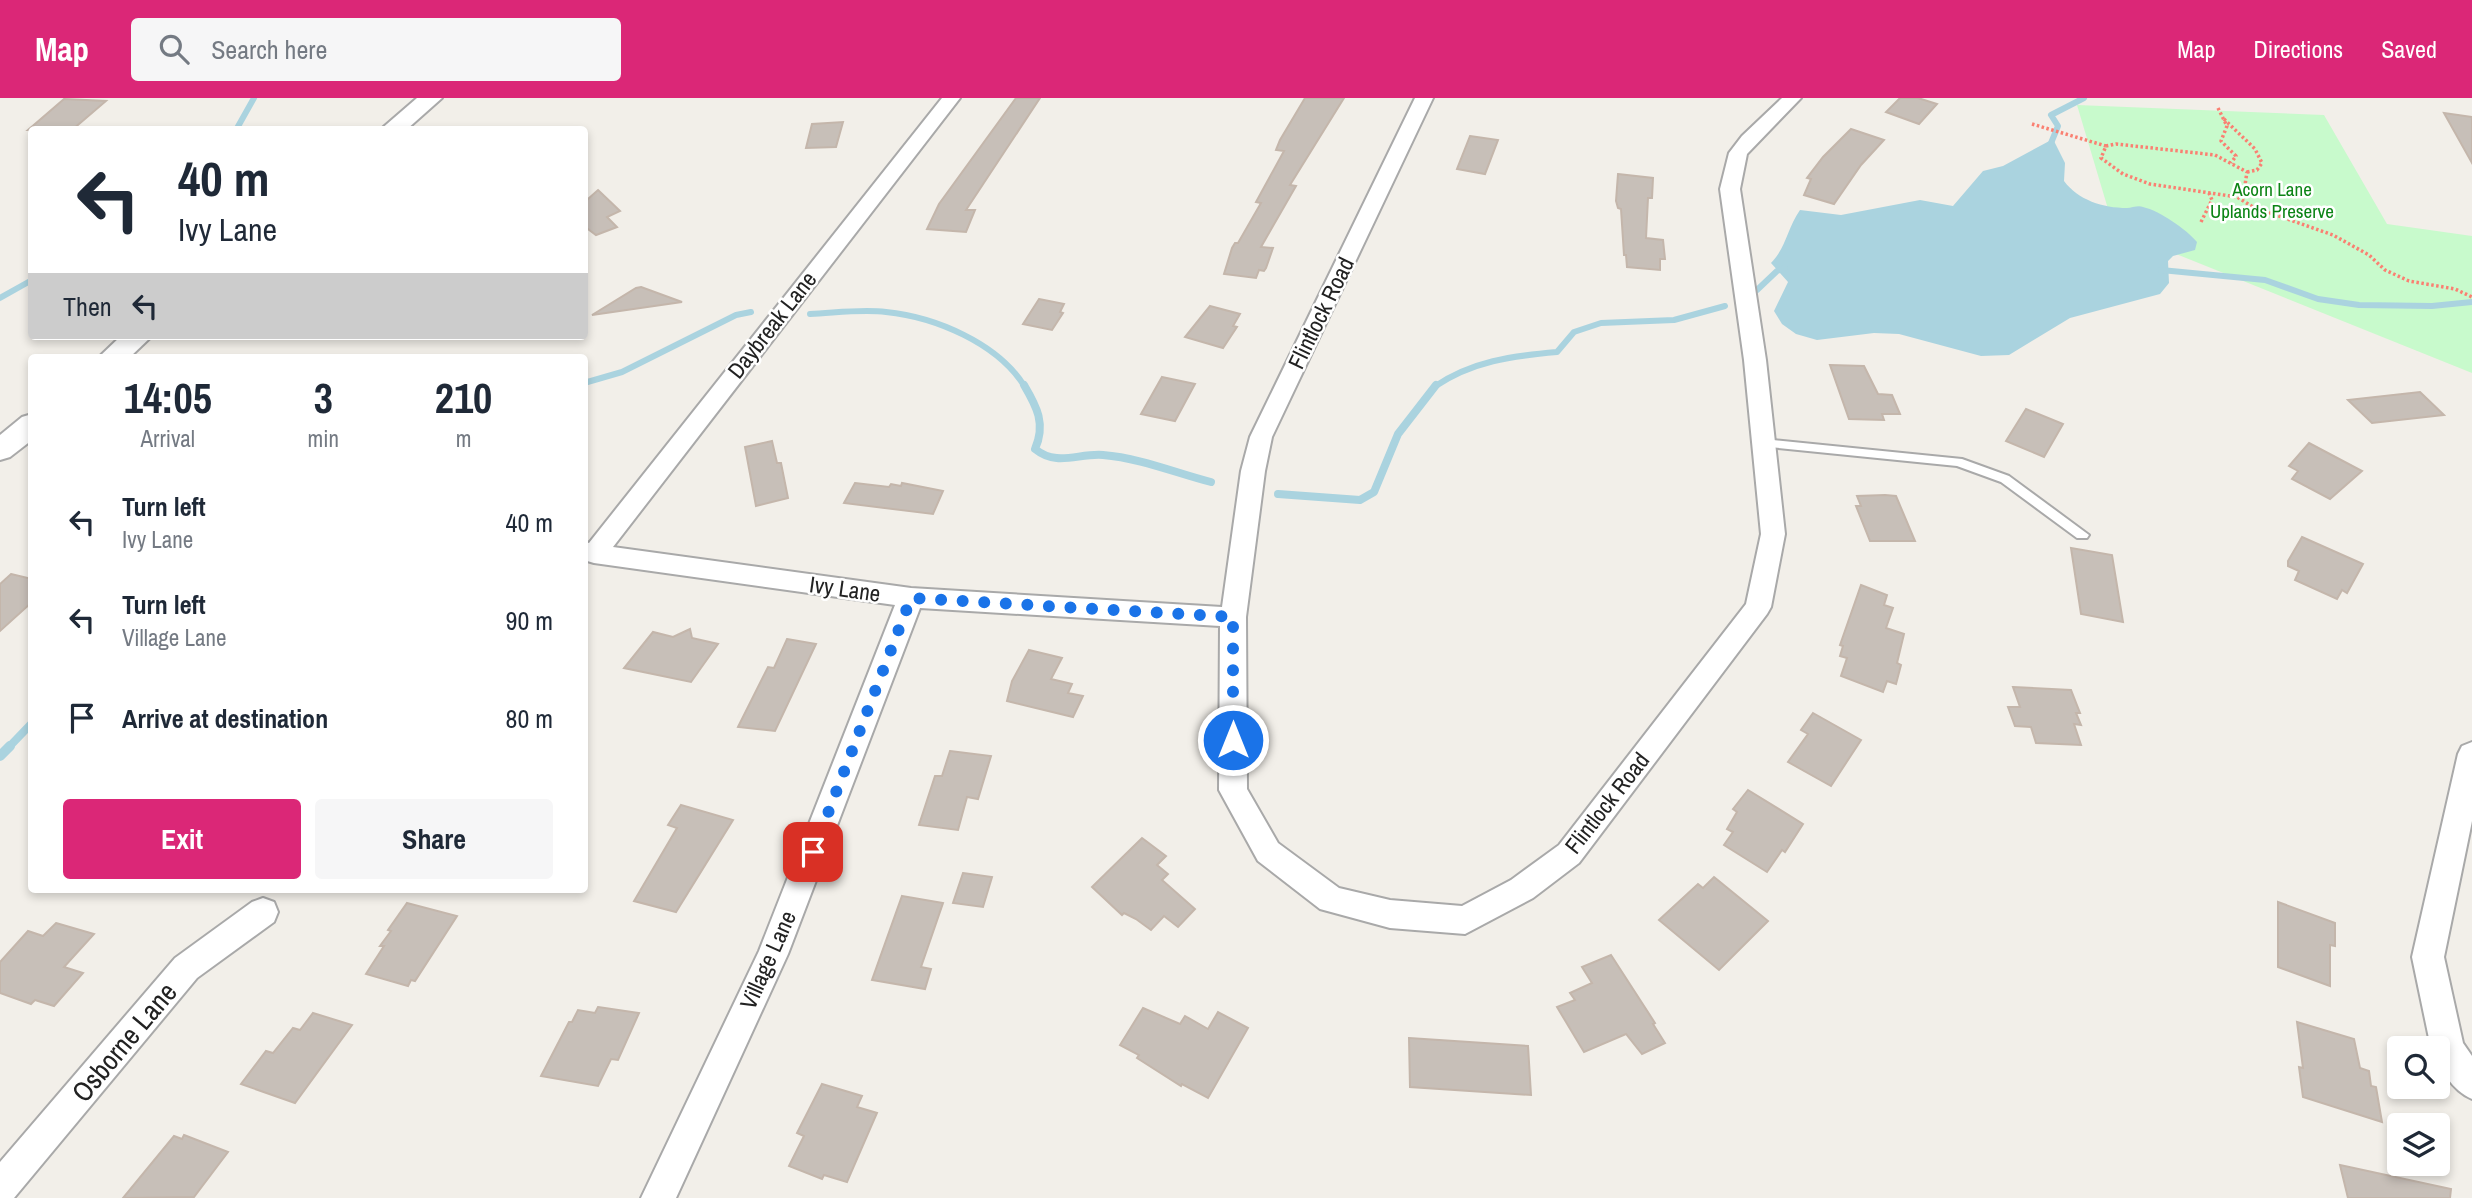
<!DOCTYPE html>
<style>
:root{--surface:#fff;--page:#f6f6f7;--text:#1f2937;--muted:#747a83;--accent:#db2777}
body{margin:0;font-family:"Archivo Narrow",sans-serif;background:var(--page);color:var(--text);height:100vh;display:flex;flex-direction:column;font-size:26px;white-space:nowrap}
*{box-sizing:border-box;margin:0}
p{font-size:23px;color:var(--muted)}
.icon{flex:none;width:38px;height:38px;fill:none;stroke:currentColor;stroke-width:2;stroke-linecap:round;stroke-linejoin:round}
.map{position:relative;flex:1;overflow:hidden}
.details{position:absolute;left:28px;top:256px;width:560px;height:539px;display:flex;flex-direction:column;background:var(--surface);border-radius:7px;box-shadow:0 4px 10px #0003}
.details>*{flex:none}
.guide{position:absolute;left:28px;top:28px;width:560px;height:214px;border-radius:7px;box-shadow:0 4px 10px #0003;background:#fff;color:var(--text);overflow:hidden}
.buttons{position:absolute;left:2387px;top:938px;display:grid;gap:14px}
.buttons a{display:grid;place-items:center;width:63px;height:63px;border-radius:7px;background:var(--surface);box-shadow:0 4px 10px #0003;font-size:35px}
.pin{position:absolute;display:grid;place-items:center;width:60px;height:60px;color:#fff;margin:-30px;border-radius:14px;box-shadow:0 4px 10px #0006}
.me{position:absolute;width:77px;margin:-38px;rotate:0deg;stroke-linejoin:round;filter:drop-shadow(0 0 5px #0008)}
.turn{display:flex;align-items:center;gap:24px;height:147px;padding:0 35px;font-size:32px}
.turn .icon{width:91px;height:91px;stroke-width:2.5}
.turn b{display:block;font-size:49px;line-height:60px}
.then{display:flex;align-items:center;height:66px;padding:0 35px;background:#0003;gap:14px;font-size:26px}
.eta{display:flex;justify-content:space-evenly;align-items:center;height:119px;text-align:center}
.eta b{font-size:42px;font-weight:700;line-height:49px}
.primary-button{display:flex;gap:14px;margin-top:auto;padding:14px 35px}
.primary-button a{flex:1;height:80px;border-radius:7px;background:var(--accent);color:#fff;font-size:28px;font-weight:700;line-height:80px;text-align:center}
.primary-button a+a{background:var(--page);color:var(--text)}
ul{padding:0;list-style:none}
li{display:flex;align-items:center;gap:21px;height:98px;padding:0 35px}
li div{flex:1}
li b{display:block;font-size:26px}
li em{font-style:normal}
header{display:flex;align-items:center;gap:42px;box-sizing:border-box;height:98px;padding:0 35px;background:var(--accent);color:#fff}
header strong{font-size:33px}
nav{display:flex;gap:38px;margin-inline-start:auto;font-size:24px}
.search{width:490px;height:63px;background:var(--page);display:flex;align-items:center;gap:18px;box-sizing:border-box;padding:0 24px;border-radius:7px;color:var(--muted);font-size:26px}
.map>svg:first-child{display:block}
.park{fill:#c8facc}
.water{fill:#aad3df}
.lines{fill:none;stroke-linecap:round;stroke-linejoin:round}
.stream-far2{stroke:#aad3df;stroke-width:6}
.stream-far1{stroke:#aad3df;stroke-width:8}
.stream{stroke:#aad3df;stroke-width:10}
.building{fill:#c7bfb8;stroke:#c4b6ab;stroke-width:2}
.service-casing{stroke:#a9a9a9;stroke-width:4}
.minor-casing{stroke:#a9a9a9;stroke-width:4}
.tertiary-casing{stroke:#a9a9a9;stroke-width:4}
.path{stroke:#fa8072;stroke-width:3.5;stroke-dasharray:2.5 2.5;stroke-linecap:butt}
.service{fill:#fff;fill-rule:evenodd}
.minor{fill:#fff;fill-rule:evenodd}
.tertiary{fill:#fff;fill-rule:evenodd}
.route{stroke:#1a73e8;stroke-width:12;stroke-dasharray:0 21.6}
.labels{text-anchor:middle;stroke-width:5;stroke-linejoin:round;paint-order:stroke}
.far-park-label{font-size:19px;fill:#0c8416;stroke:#fff}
.street-label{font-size:23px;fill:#222;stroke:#fff}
.near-street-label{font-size:28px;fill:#222;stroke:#fff}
</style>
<header>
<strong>Map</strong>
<div class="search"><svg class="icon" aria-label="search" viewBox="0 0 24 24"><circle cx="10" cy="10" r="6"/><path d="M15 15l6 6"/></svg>Search here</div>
<nav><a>Map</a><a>Directions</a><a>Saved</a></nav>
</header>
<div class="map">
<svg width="2472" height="1100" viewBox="0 0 2472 1100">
<rect width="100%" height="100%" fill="#f2efe9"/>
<path class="park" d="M2077,7L2324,17L2387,126L2472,138V275L2114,131Z"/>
<path class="water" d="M2053,41L2065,65L2064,83C2078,102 2103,110 2127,110C2132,110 2138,107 2143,109C2160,113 2186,131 2197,144L2195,152L2173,158L2168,163L2169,185L2160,196L2070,220L2009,257L1981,258L1899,236L1874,235L1817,242L1796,236L1782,226L1774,213L1788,184L1771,165C1786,150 1787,131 1800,112L1841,117L1920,102L1953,108L1983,73L2003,68Z"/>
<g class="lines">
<g class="stream-far2">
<path d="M236,32L254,0"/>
<path d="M2049,50L2058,28L2051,17L2084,0"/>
<path d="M2161,172L2265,182L2318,201L2359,207L2432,208L2472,204"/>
<path d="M1757,192L1777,173L1785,170"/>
<path d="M0,200L32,182"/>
<path d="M810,216C835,215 861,211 886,214C935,219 998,245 1025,289"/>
<path d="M584,285L622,274L736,217L751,214"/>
<path d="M1434,289C1472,263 1512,258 1557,254L1574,234L1601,225L1674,222L1725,208"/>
</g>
<g class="stream-far1">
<path d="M1024,287C1037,309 1046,326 1035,351C1057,369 1078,355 1103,357C1140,360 1176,375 1211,384"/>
<path d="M1278,396L1360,402L1374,394L1398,336L1436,287"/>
<path d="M8,650L32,625"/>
</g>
<path class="stream" d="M0,658L10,648"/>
</g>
<g class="building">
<path d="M1016,0H1040L966,112H975L966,134L927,131L939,106Z"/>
<path d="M1305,0H1344L1290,87L1296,88L1261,149L1273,150L1266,170L1264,173L1259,172L1256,180L1224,176L1232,150L1235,145H1238L1261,105L1256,104L1284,53L1276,52L1280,42Z"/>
<path d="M1900,0H1918L1937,6L1919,26L1886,14Z"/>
<path d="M64,1L106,3L72,32H28Z"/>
<path d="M2444,15L2472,19V65Z"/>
<path d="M843,24L836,49L806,50L812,26Z"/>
<path d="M1851,31L1884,42L1861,67L1834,106L1804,97L1811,81L1807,80L1823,59Z"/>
<path d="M1470,38L1498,42L1485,76L1457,71Z"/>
<path d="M1618,76L1653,80L1652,100H1648L1646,140L1663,142L1665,161H1660V172L1627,169L1626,157H1624L1621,111L1618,110L1616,103Z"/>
<path d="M598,92L620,113L607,119L617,129L596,137L584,128V97L588,101Z"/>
<path d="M641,189L682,204L592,217L636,190Z"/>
<path d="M1039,201L1064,206L1060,214L1063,215L1052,232L1023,226Z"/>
<path d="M1210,208L1240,216L1233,228L1237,229L1223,250L1185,239Z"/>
<path d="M1830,267L1864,268L1878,296L1892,297L1900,316H1882L1884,322L1849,321Z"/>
<path d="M1162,279L1195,286L1175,323L1141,316Z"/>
<path d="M2420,294L2444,317L2372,325L2348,302Z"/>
<path d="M2026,311L2063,326L2044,359L2006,343Z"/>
<path d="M772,343L777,365H781L788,400L756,408L745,349Z"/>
<path d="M2309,345L2362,373L2330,401L2292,381L2298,373L2289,368Z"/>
<path d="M855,385L889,389L891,386L901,388L902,385L943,393L933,416L844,405Z"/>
<path d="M1885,397L1896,398L1915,443H1870L1856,408H1861L1857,398Z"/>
<path d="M2302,439L2363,466L2347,495L2342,492L2337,501L2295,482L2299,473L2288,468V463Z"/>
<path d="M2071,450L2112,457L2123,524L2081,516Z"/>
<path d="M11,476L32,481V504L0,533V486Z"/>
<path d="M1861,487L1887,497L1884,507L1893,510L1886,530L1904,536L1897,565L1901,567L1896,586L1887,583L1883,594L1841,578L1847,560L1840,558L1843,548L1840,547Z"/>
<path d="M690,531L692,540L718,546L691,584L624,570L653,534L673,539Z"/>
<path d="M787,541L816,546L775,633L738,629L768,569L774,570Z"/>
<path d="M1029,552L1062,560L1051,581L1072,586L1068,595L1083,598L1073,619L1007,603L1012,583Z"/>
<path d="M2013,589L2071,592L2080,615H2076L2081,627L2074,626L2081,647L2036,645L2031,629L2015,628L2008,609H2020Z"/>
<path d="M1813,615L1861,642L1831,688L1788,664L1808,636L1801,632Z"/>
<path d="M950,653L991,658L978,701L967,699L958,732L919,727L935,678H942Z"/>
<path d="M1748,692L1803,726L1785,754L1782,752L1767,774L1724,747L1733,734L1727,731L1737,714L1733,711Z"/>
<path d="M681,707L733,722L676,814L634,803L677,730L668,727Z"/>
<path d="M1142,740L1166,758L1157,767L1168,776L1162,782L1195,811L1178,829L1164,818L1151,832L1136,821L1124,815L1122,817L1092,789Z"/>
<path d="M963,775L992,779L983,809L953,805Z"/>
<path d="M1714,779L1768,823L1719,872L1659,822L1698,786L1703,790Z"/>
<path d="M902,798L943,805L921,869L931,871L925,891L872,882Z"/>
<path d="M2278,804L2335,825V848L2330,847V888L2278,869Z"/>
<path d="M407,805L457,818L415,883L411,882L408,888L366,876L384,848H380L391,833L388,832Z"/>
<path d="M56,825L94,836L64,869L83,875L54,908L35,902L31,906L0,895V864L28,833L43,838Z"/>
<path d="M1611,857L1655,925L1653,926L1665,945L1642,956L1626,936L1584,954L1557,909L1575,902L1570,895L1592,885L1582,869Z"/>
<path d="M598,909L639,915L618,962L611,961L598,988L541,978L569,924H572L578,912L595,915Z"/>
<path d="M1143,910L1180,926L1185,918L1208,931L1218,914L1248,930L1208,1000L1182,986L1181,988L1137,960L1139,957L1120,947Z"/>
<path d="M313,915L352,927L295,1005L241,986L266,953L273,955L293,930L300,932Z"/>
<path d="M2297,924L2354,941L2360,970L2369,973L2371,988L2376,989L2382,1024L2303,999L2299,969L2303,970Z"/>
<path d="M1409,940L1528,948L1531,997L1410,989Z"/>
<path d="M822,986L862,998L857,1009L877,1015L847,1084L824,1077L822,1081L789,1068L804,1038L797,1035Z"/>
<path d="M184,1037L228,1054L194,1099L123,1100L174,1038L182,1041Z"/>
<path d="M2340,1067L2451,1091L2450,1100H2348Z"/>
</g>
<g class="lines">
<defs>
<path id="service" d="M1763,341L1962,361L2009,378L2089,437L2087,440H2077L2001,384L1957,368L1759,348L1757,345Z"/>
<g id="minor">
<path d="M942,0H960L613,449L911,490L1222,509L1241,373L1250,339L1415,0H1433L1272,339L1265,373L1246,519L1247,691L1278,745L1339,790L1390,802L1462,808L1511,782L1559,747L1746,506L1761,436L1744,262L1720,91L1729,55L1742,38L1782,0H1801L1747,56L1740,91L1766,262L1785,436L1771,509L1767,516L1579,765L1533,800L1465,836L1390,830L1320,811L1258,763L1219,692L1220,528L920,510L788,856L676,1100H641L759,853L895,507L594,465L584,462V444L589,445Z"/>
<path d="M2472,644V723L2444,859L2463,945L2472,958V1001C2453,993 2438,971 2438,950H2431L2412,859L2458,656L2462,648Z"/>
<path d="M263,800L274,804L278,814L274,824L197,880L14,1100H0V1064L175,860L252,804Z"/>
</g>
<g id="tertiary">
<path d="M417,0H442L406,32H380Z"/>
<path d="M121,238H152L130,259H99Z"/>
<path d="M32,316V342L10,359L0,362V337L22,319Z"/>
</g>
</defs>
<use href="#service" class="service-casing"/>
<use href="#minor" class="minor-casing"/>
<use href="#tertiary" class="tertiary-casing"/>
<g class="path">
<path d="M2218,10L2227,28L2221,43L2236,58L2231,65"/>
<path d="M2224,21L2255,51L2262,65L2257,72L2247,74"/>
<path d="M2032,26L2106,48"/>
<path d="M2243,100L2247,74L2215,57L2116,46L2106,48L2101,60L2123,76L2150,86L2237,99L2253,109L2333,137L2369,157L2385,172L2409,183L2455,191L2472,199"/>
<path d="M2201,124L2212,102L2209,95"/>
</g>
<use href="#service" class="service"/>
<use href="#minor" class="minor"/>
<use href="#tertiary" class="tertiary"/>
</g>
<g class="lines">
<path class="route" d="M813,754L911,500L1233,519V642"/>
</g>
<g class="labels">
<g class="far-park-label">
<text x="2272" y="98">Acorn Lane<tspan x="2272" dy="22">Uplands Preserve</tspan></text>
</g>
<g class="street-label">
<text transform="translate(1321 215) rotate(-64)" y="8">Flintlock Road</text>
<text transform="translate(772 227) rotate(-52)" y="8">Daybreak Lane</text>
<text transform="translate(845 491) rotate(8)" y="8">Ivy Lane</text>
<text transform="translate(1607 705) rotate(-52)" y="8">Flintlock Road</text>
<text transform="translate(768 862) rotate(-66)" y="8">Village Lane</text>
</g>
<g class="near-street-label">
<text transform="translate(124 944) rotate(-50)" y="10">Osborne Lane</text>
</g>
</g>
</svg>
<div class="buttons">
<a><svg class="icon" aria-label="search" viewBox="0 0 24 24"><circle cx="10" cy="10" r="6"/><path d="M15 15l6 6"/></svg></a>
<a><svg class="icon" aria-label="layers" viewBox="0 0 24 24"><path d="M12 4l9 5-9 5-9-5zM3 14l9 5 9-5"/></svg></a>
</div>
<div class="pin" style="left:813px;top:754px;background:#d93025"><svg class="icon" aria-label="arrive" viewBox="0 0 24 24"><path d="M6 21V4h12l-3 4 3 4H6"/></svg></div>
<svg class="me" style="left:1233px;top:642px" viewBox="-20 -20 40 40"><circle r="17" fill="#1a73e8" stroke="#fff" stroke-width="3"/><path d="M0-11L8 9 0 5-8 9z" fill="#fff"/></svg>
<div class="guide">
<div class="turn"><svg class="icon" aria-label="left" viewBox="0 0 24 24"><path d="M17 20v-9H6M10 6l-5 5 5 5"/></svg><div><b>40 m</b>Ivy Lane</div></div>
<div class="then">Then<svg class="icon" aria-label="left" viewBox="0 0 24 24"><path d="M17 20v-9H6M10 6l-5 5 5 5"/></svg></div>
</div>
<section class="details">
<div class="eta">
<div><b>14:05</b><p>Arrival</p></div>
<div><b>3</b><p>min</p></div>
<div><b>210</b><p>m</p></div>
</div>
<ul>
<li><svg class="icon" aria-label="left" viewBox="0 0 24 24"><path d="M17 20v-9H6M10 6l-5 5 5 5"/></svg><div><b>Turn left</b><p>Ivy Lane</p></div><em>40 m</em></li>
<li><svg class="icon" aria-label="left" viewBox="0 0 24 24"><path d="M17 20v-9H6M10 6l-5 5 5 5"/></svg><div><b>Turn left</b><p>Village Lane</p></div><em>90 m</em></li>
<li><svg class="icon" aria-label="arrive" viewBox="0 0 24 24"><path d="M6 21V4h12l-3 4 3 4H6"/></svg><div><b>Arrive at destination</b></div><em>80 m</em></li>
</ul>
<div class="primary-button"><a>Exit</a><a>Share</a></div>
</section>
</div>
